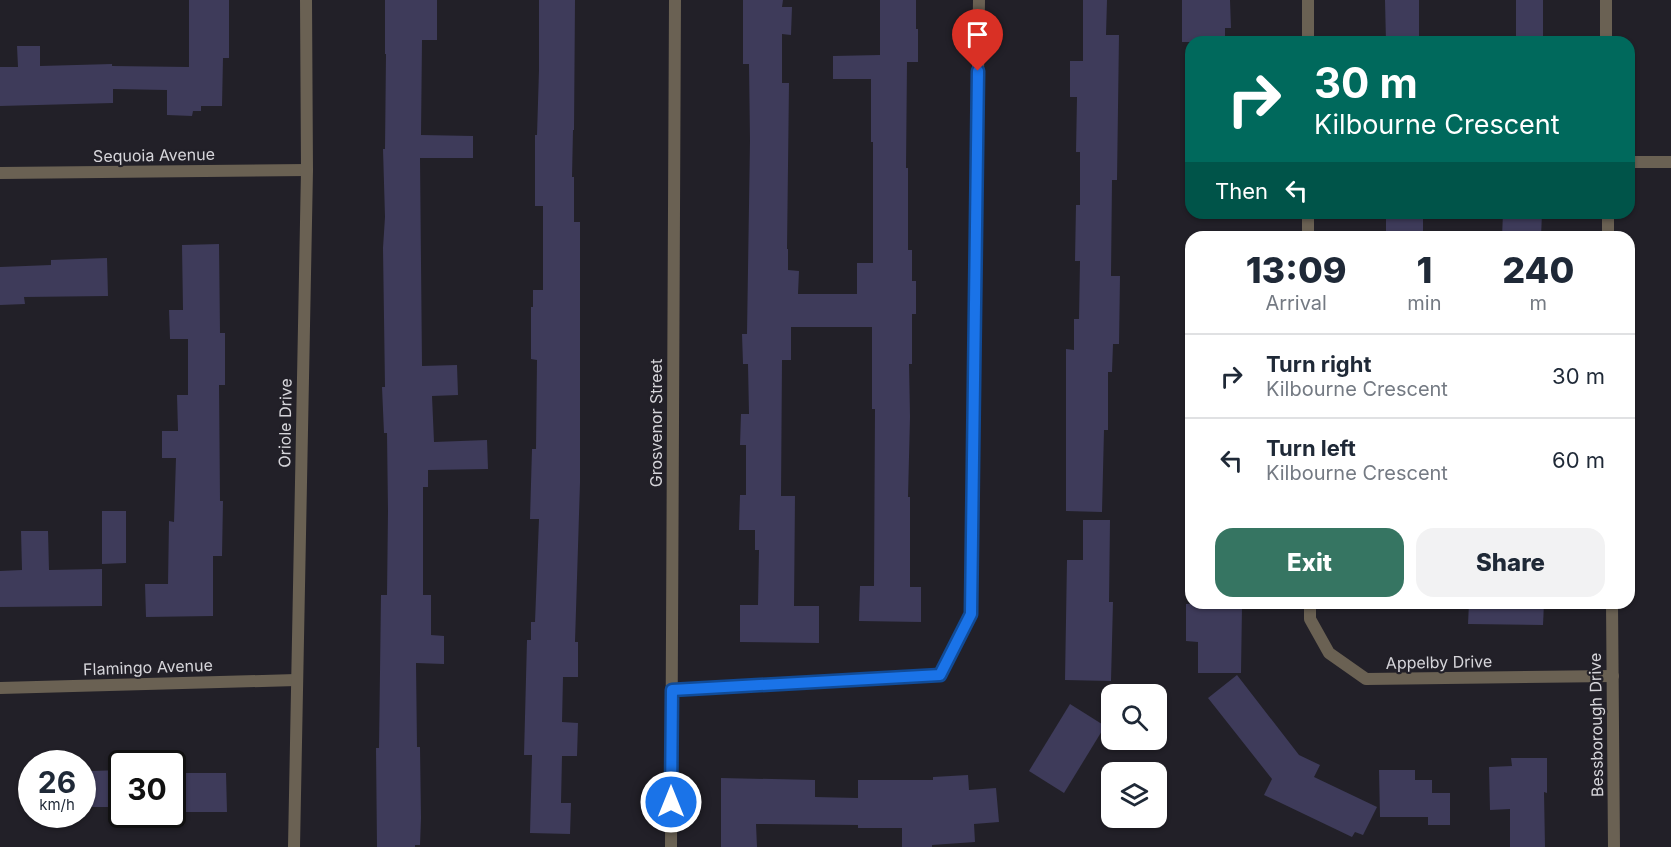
<!DOCTYPE html>
<style>
:root{--surface:#fff;--page:#f2f2f3;--text:#1f2937;--muted:#747a83;--line:#e0e1e3;--accent:#367562}
body{margin:0;font-family:Inter,sans-serif;background:var(--page);color:var(--text);height:100vh;display:flex;flex-direction:column;font-size:22px;white-space:nowrap}
*{box-sizing:border-box;margin:0}
p{font-size:20px;color:var(--muted)}
.icon{flex:none;width:33px;height:33px;fill:none;stroke:currentColor;stroke-width:2;stroke-linecap:round;stroke-linejoin:round}
.map{position:relative;flex:1;overflow:hidden}
.side{position:absolute;left:1185px;top:231px;width:450px;height:378px;display:flex;flex-direction:column;background:var(--surface);border-radius:18px;box-shadow:0 2px 4px #0004}
.side>*{flex:none}
.top-card{position:absolute;left:1185px;top:36px;width:450px;height:183px;border-radius:18px;box-shadow:0 2px 4px #0004;background:#00695c;color:#fff;overflow:hidden}
.buttons{position:absolute;left:1101px;top:684px;display:grid;gap:12px}
.buttons a{display:grid;place-items:center;width:66px;height:66px;border-radius:12px;background:var(--surface);box-shadow:0 2px 4px #0004;font-size:30px}
.speed{position:absolute;left:18px;top:750px;display:flex;gap:12px;font-size:30px;font-weight:700;text-align:center}
.speed>*{display:grid;place-content:center;width:78px;height:78px;border-radius:50%;background:var(--surface);box-shadow:0 2px 4px #0004;line-height:1}
.speed small{font-size:15px;font-weight:400}
.speed .limit{border:3px solid #111;border-radius:9px;background:#fff;color:#111}
.pin{position:absolute;display:grid;place-items:center;width:51px;height:51px;color:#fff;margin:-62px -26px;border-radius:50% 50% 50% 0;rotate:-45deg;box-shadow:0 0 6px #0007}
.pin .icon{rotate:45deg}
.me{position:absolute;width:66px;margin:-33px;rotate:0deg;stroke-linejoin:round;filter:drop-shadow(0 0 4px #0008)}
.turn{display:flex;align-items:center;gap:21px;height:126px;padding:0 30px;font-size:27px}
.turn .icon{width:78px;height:78px;stroke-width:2.5}
.turn b{display:block;font-size:42px;line-height:51px}
.then{display:flex;align-items:center;height:57px;padding:0 30px;background:#0003;gap:12px;font-size:22px}
.eta{display:flex;justify-content:space-evenly;align-items:center;height:102px;text-align:center}
.eta b{font-size:36px;font-weight:800;line-height:42px}
.action{display:flex;gap:12px;margin-top:auto;padding:12px 30px}
.action a{flex:1;height:69px;border-radius:18px;background:var(--accent);color:#fff;font-size:24px;font-weight:800;line-height:69px;text-align:center}
.action a+a{background:var(--page);color:var(--text)}
ul{padding:0;list-style:none}
li{display:flex;align-items:center;gap:18px;height:84px;padding:0 30px;border-top:2px solid var(--line)}
li div{flex:1}
li b{display:block;font-size:22px}
li em{font-style:normal}
.map>svg:first-child{display:block}
.building{fill:#3e3b5a}
.lines{fill:none;stroke-linecap:round;stroke-linejoin:round}
.minor{stroke:#6a6153;stroke-width:12}
.route-casing{stroke:#114b97;stroke-width:15}
.route{stroke:#1a73e8;stroke-width:10}
.labels{text-anchor:middle;stroke-width:4.5;stroke-linejoin:round;paint-order:stroke}
.street-label{font-size:16px;fill:#d6d5da;stroke:#222028}
</style>
<div class="map">
<svg width="1671" height="847" viewBox="0 0 1671 847">
<rect width="100%" height="100%" fill="#222028"/>
<g class="building">
<path d="M189,0H229V58H223L222,106H201V111H193L192,116L167,115V90L113,89V103L0,106V67H18L17,46H40V66L112,64V66L189,67Z"/>
<path d="M385,0H437V40H422L421,135L473,136V158H420L422,366L457,365L458,395L432,396L434,442L487,440L488,469L428,470V487H423V595H431V635L444,636V664L416,663L417,747H420L421,818L420,845H415V847H377L376,748H379L381,595H387L388,511L387,433H384L382,387H385L383,248L385,217L383,149H385L386,54H385Z"/>
<path d="M539,0H575L574,130H573L572,177H574V222H580V483L575,642H578V677H563L562,722L578,723L577,756H562L561,803H571L570,834L530,833L532,755H524L527,640H531V622H535L539,519H530L532,449H536L537,360L531,359V307H533V290H543V206H535V135H537L539,70Z"/>
<path d="M743,0H783L782,7H792L791,35L782,34V83H789L787,249H788V270L799,271L798,294H857V263H873V142H871V79H833V56L880,55V0H916V29H918V62H907L906,168H908V250H912V281H916V314H912V364H909L910,417L908,497H910V587H921V622L859,621L860,586H874L875,409H872V327H791V360H782L781,496H795L794,606H819V643L740,642V605H758L759,550H755V530H739L740,495H746V445H740L741,414H749L748,364H743L742,334H747L750,141L749,64H743Z"/>
<path d="M1083,0H1107L1106,35H1119L1117,180H1112L1111,276H1120L1119,344H1113L1112,372H1108V430H1104L1102,512L1066,511V349L1074,350V319H1079L1080,261H1075L1076,205H1080V152H1076L1077,97H1070V61H1083Z"/>
<path d="M1182,0H1230L1231,28H1225V42H1182Z"/>
<path d="M1385,0H1419V42H1386Z"/>
<rect x="1516" y="0" width="27" height="42"/>
<rect x="1386" y="213" width="37" height="24"/>
<path d="M1503,213H1542L1541,237H1502Z"/>
<path d="M219,244L220,333H225V385H219L220,501H223L222,556H213V616L146,617L145,584H168L169,521L174,522L176,458H162V431H178L177,395H188V339H170L169,310H183L182,245Z"/>
<path d="M107,258L108,296L24,297L25,304L0,305V267L51,265V260Z"/>
<path d="M102,511H126V563L102,564Z"/>
<path d="M1083,520H1110L1109,602H1113L1111,681L1065,680L1067,560H1083Z"/>
<path d="M21,531H48L49,570L102,569V606L0,607V571L22,570Z"/>
<path d="M1212,603H1233V606H1242L1241,673H1198V642L1186,641V604Z"/>
<path d="M1469,603H1544L1543,625L1468,624Z"/>
<path d="M1237,675L1299,755L1320,765L1314,777L1377,807L1363,835L1355,832L1352,837L1264,795L1272,779L1208,698Z"/>
<path d="M1070,704L1105,726L1064,793L1029,771Z"/>
<path d="M1511,758H1547V793L1544,792L1545,847H1510V809L1490,810L1489,767L1512,766Z"/>
<path d="M122,770V807H92L91,771Z"/>
<path d="M1379,770H1415V780H1432V793H1450V825H1428V817H1380Z"/>
<path d="M182,773H226L227,812H183V810H172V781H183Z"/>
<path d="M968,775L969,790L996,788L999,822L974,824L975,842L932,845V847H902V828H858V825L756,824L757,847H721V778L815,780V797L858,798V780H933V777Z"/>
</g>
<g class="lines">
<g class="minor">
<path d="M1308,0V42"/>
<path d="M1606,0V42"/>
<path d="M1629,162H1671"/>
<path d="M0,173L307,170"/>
<path d="M1308,213V237"/>
<path d="M1608,213V237"/>
<path d="M1310,603V619L1329,653L1366,679L1613,676"/>
<path d="M1612,603L1614,847"/>
<path d="M0,688L296,680"/>
<path d="M672,690L940,675L971,614L979,0"/>
<path d="M294,847L307,170L306,0"/>
<path d="M671,847L675,0"/>
</g>
</g>
<g class="lines">
<defs>
<path id="route" d="M671,802L672,690L940,675L971,614L978,71"/>
</defs>
<use href="#route" class="route-casing"/>
<use href="#route" class="route"/>
</g>
<g class="labels">
<g class="street-label">
<text transform="translate(154 155) rotate(-1)" y="6">Sequoia Avenue</text>
<text transform="translate(285 423) rotate(-89)" y="6">Oriole Drive</text>
<text transform="translate(656 423) rotate(-90)" y="6">Grosvenor Street</text>
<text transform="translate(1439 662) rotate(-1)" y="6">Appelby Drive</text>
<text transform="translate(148 667) rotate(-2)" y="6">Flamingo Avenue</text>
<text transform="translate(1596 725) rotate(-91)" y="6">Bessborough Drive</text>
</g>
</g>
</svg>
<div class="buttons">
<a><svg class="icon" aria-label="search" viewBox="0 0 24 24"><circle cx="10" cy="10" r="6"/><path d="M15 15l6 6"/></svg></a>
<a><svg class="icon" aria-label="layers" viewBox="0 0 24 24"><path d="M12 4l9 5-9 5-9-5zM3 14l9 5 9-5"/></svg></a>
</div>
<div class="speed"><div>26<small>km/h</small></div><div class="limit">30</div></div>
<div class="pin" style="left:978px;top:71px;background:#d93025"><svg class="icon" aria-label="arrive" viewBox="0 0 24 24"><path d="M6 21V4h12l-3 4 3 4H6"/></svg></div>
<svg class="me" style="left:671px;top:802px" viewBox="-20 -20 40 40"><circle r="17" fill="#1a73e8" stroke="#fff" stroke-width="3"/><path d="M0-11L8 9 0 5-8 9z" fill="#fff"/></svg>
<div class="top-card">
<div class="turn"><svg class="icon" aria-label="right" viewBox="0 0 24 24"><path d="M7 20v-9h11M14 6l5 5-5 5"/></svg><div><b>30 m</b>Kilbourne Crescent</div></div>
<div class="then">Then<svg class="icon" aria-label="left" viewBox="0 0 24 24"><path d="M17 20v-9H6M10 6l-5 5 5 5"/></svg></div>
</div>
<section class="side">
<div class="eta">
<div><b>13:09</b><p>Arrival</p></div>
<div><b>1</b><p>min</p></div>
<div><b>240</b><p>m</p></div>
</div>
<ul>
<li><svg class="icon" aria-label="right" viewBox="0 0 24 24"><path d="M7 20v-9h11M14 6l5 5-5 5"/></svg><div><b>Turn right</b><p>Kilbourne Crescent</p></div><em>30 m</em></li>
<li><svg class="icon" aria-label="left" viewBox="0 0 24 24"><path d="M17 20v-9H6M10 6l-5 5 5 5"/></svg><div><b>Turn left</b><p>Kilbourne Crescent</p></div><em>60 m</em></li>
</ul>
<div class="action"><a>Exit</a><a>Share</a></div>
</section>
</div>
